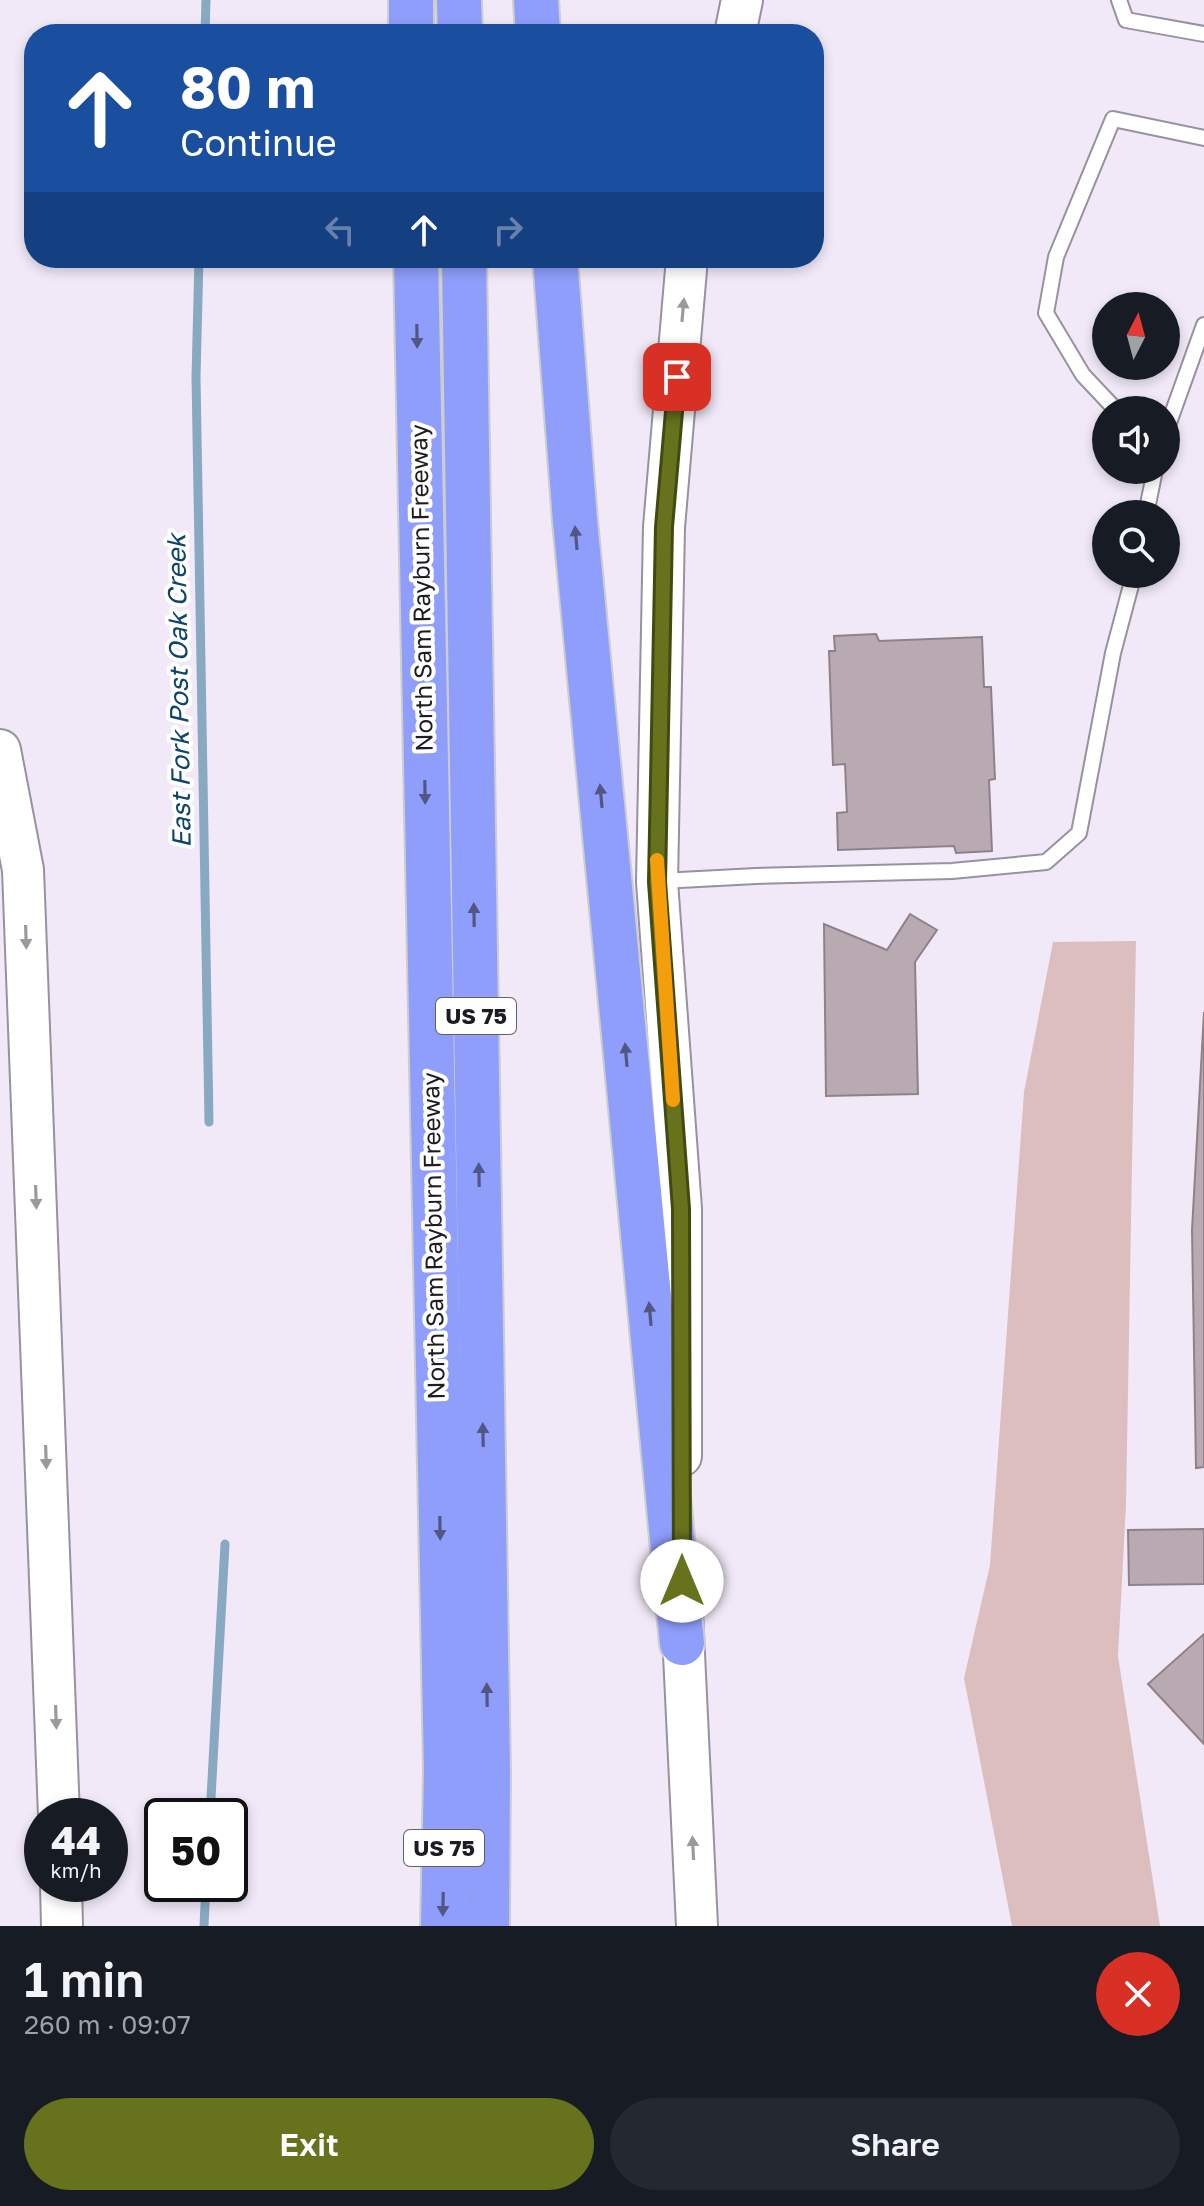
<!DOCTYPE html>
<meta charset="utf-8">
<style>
:root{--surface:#171b24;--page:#242831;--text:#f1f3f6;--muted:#9ea1a6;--accent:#66721c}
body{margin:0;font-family:"Golos Text",sans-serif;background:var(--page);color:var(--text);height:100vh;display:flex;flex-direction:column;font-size:30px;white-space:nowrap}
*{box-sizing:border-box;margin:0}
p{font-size:26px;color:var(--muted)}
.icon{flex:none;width:44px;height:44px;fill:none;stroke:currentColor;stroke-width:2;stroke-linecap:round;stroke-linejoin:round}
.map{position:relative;height:1926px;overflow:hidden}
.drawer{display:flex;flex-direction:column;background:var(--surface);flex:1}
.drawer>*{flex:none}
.top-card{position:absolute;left:24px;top:24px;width:800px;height:244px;border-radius:32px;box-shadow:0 4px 12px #0003;background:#1a4fa0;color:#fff;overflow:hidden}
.needle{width:52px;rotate:6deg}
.controls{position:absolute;left:1092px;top:292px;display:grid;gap:16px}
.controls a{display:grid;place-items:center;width:88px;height:88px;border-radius:50%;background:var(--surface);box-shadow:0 4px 12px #0003;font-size:40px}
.speed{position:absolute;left:24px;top:1798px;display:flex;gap:16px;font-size:40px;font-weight:700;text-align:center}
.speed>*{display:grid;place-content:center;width:104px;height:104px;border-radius:50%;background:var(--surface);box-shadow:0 4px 12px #0003;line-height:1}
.speed small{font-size:20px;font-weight:400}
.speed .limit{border:4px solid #111;border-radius:12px;background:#fff;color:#111}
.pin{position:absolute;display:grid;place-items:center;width:68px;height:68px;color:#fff;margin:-34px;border-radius:16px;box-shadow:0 4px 12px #0006}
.me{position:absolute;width:88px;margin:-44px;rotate:0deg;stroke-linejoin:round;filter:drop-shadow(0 0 6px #0008)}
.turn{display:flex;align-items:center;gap:28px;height:168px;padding:0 24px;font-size:36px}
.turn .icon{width:104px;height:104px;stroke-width:2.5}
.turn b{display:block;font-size:56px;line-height:68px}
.lanes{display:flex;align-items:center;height:76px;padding:0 24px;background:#0003;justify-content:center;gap:40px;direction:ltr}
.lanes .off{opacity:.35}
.round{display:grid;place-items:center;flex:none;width:84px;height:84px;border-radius:42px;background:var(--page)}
.summary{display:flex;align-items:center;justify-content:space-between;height:136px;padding:0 24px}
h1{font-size:48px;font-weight:600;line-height:60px}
.primary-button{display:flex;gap:16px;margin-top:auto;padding:16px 24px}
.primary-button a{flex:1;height:92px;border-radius:48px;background:var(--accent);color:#fff;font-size:32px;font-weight:600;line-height:92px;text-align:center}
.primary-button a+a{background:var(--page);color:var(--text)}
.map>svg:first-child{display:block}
.green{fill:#dcbebf}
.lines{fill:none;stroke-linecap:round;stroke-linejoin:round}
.stream{stroke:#89a9c2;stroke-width:9}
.building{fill:#b9aab2;stroke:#8f8189;stroke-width:2}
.service-casing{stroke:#98919e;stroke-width:18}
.secondary-casing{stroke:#98919e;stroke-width:44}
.motorway-casing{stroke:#cecdce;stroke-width:48}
.service{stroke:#fff;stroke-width:14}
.secondary{stroke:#fff;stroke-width:40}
.motorway{stroke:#909efb;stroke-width:44}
.oneway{fill:#9a999b}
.oneway2{fill:#525683}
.route-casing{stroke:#424a12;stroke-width:20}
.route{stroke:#66721c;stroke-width:14}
.slow{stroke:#f59e0b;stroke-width:14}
.labels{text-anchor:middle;stroke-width:8;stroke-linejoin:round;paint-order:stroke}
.shield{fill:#fff;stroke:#626064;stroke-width:2}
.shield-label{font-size:22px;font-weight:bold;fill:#1f1c21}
.street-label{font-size:24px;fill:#1f1c21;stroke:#fff}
.water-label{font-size:26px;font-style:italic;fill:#0e4568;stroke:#fff}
</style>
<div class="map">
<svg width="1204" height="1926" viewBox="0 0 1204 1926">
<rect width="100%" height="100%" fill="#f1e9f8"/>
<path class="green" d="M1136,941L1126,1505L1118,1656L1160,1926H1012L964,1678L990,1565L1024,1092L1053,942Z"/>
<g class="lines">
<g class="stream">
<path d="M205,34L206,0"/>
<path d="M199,258L196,377L209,1122"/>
<path d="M210,1816L225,1544"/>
<path d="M204,1926L206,1884"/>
</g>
</g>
<g class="building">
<path d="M876,634L879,641L982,637L984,687H991L995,779L989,780L992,851L956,853L954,846L838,850L837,813L847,812L845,764L833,765L829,651H835L834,636Z"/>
<path d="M910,914L937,930L915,962L918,1094L826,1096L824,924L887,950Z"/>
<path d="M1204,1012V1467L1196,1468L1192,1230Z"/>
<path d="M1204,1529V1584L1129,1585L1128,1530Z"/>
<path d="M1204,1634V1744L1148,1684Z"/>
</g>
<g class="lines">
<defs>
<g id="service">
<path d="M1119,0L1126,20L1204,34"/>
<path d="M1116,410L1083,375L1046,313L1056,257L1113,119L1204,138"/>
<path d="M1166,431L1204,325"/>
<path d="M1146,514L1155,470"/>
<path d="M661,881L756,876L952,871L1046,862L1079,833L1113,653L1134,574"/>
</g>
<g id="secondary">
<path d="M735,34L742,0"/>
<path d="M0,750L23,870L59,1816"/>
<path d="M681,1456V1209L657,882L664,527L687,258"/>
<path d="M682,1612L697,1926"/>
<path d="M61,1884L62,1926"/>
</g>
<g id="motorway">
<path d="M411,0V34"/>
<path d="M459,0L460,34"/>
<path d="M536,0L538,34"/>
<path d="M416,258L446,1770L443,1926"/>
<path d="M464,258L488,1773L487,1926"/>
<path d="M555,258L575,521L682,1643"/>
</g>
</defs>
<use href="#service" class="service-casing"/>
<use href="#secondary" class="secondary-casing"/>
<use href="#motorway" class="motorway-casing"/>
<use href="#service" class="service"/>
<use href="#secondary" class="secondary"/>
<use href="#motorway" class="motorway"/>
</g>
<defs><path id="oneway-solid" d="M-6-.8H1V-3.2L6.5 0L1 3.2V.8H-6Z" transform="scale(2)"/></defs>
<g class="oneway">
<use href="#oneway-solid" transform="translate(683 310) rotate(-85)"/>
<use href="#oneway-solid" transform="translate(26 937) rotate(88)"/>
<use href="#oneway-solid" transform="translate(36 1197) rotate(88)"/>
<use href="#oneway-solid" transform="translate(46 1457) rotate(88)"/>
<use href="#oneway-solid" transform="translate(56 1717) rotate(88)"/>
<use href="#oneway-solid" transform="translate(693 1848) rotate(-93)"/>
</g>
<g class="oneway2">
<use href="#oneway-solid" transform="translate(417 336) rotate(89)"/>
<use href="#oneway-solid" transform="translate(576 538) rotate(-95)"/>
<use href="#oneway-solid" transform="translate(425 792) rotate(89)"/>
<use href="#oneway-solid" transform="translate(601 796) rotate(-95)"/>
<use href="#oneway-solid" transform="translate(474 915) rotate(-91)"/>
<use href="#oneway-solid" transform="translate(626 1055) rotate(-95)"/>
<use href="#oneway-solid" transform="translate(479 1175) rotate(-91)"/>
<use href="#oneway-solid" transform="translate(650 1314) rotate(-95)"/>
<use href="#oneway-solid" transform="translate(483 1435) rotate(-91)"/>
<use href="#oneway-solid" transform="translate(440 1528) rotate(89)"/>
<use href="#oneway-solid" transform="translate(487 1695) rotate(-91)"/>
<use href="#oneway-solid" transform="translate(443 1904) rotate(91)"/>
</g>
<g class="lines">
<defs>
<path id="route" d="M677,377L664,527L657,882L681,1209L682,1581"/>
</defs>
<use href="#route" class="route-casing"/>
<use href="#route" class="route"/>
<path class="slow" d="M657,860L673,1100"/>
</g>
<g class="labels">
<g class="shield">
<rect x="436" y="998" width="80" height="36" rx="6"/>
<rect x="404" y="1830" width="80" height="36" rx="6"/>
</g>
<g class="shield-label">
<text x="476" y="1024">US 75</text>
<text x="444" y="1856">US 75</text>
</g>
<g class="street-label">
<text transform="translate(422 588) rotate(-91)" y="8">North Sam Rayburn Freeway</text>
<text transform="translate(434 1236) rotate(-91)" y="8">North Sam Rayburn Freeway</text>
</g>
<g class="water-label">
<text transform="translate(179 691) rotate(-91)" y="9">East Fork Post Oak Creek</text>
</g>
</g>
</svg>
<div class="controls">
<a><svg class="needle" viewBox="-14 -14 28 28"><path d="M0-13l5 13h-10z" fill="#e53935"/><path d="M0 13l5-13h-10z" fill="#9ea1a6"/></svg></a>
<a><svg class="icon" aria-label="sound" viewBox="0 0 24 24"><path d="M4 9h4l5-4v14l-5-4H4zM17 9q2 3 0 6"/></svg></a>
<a><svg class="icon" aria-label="search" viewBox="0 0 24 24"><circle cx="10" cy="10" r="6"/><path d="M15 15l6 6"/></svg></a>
</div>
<div class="speed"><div>44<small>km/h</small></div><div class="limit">50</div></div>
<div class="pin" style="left:677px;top:377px;background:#d93025"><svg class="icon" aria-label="arrive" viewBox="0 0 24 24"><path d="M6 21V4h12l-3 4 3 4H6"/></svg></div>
<svg class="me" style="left:682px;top:1581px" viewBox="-20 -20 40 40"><circle r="19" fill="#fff"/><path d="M0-13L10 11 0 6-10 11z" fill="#66721c"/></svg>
<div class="top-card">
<div class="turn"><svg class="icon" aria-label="ahead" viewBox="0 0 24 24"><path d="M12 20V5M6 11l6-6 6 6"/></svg><div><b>80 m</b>Continue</div></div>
<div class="lanes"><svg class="icon off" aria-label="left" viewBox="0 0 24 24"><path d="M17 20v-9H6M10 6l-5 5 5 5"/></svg><svg class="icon" aria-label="ahead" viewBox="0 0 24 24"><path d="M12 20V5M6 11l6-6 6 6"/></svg><svg class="icon off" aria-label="right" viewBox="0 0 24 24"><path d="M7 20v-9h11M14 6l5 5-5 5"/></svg></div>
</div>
</div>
<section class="drawer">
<div class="summary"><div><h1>1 min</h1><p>260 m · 09:07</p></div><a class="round" style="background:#d93025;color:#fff"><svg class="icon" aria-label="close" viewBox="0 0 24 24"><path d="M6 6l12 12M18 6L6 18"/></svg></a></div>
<div class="primary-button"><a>Exit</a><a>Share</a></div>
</section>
